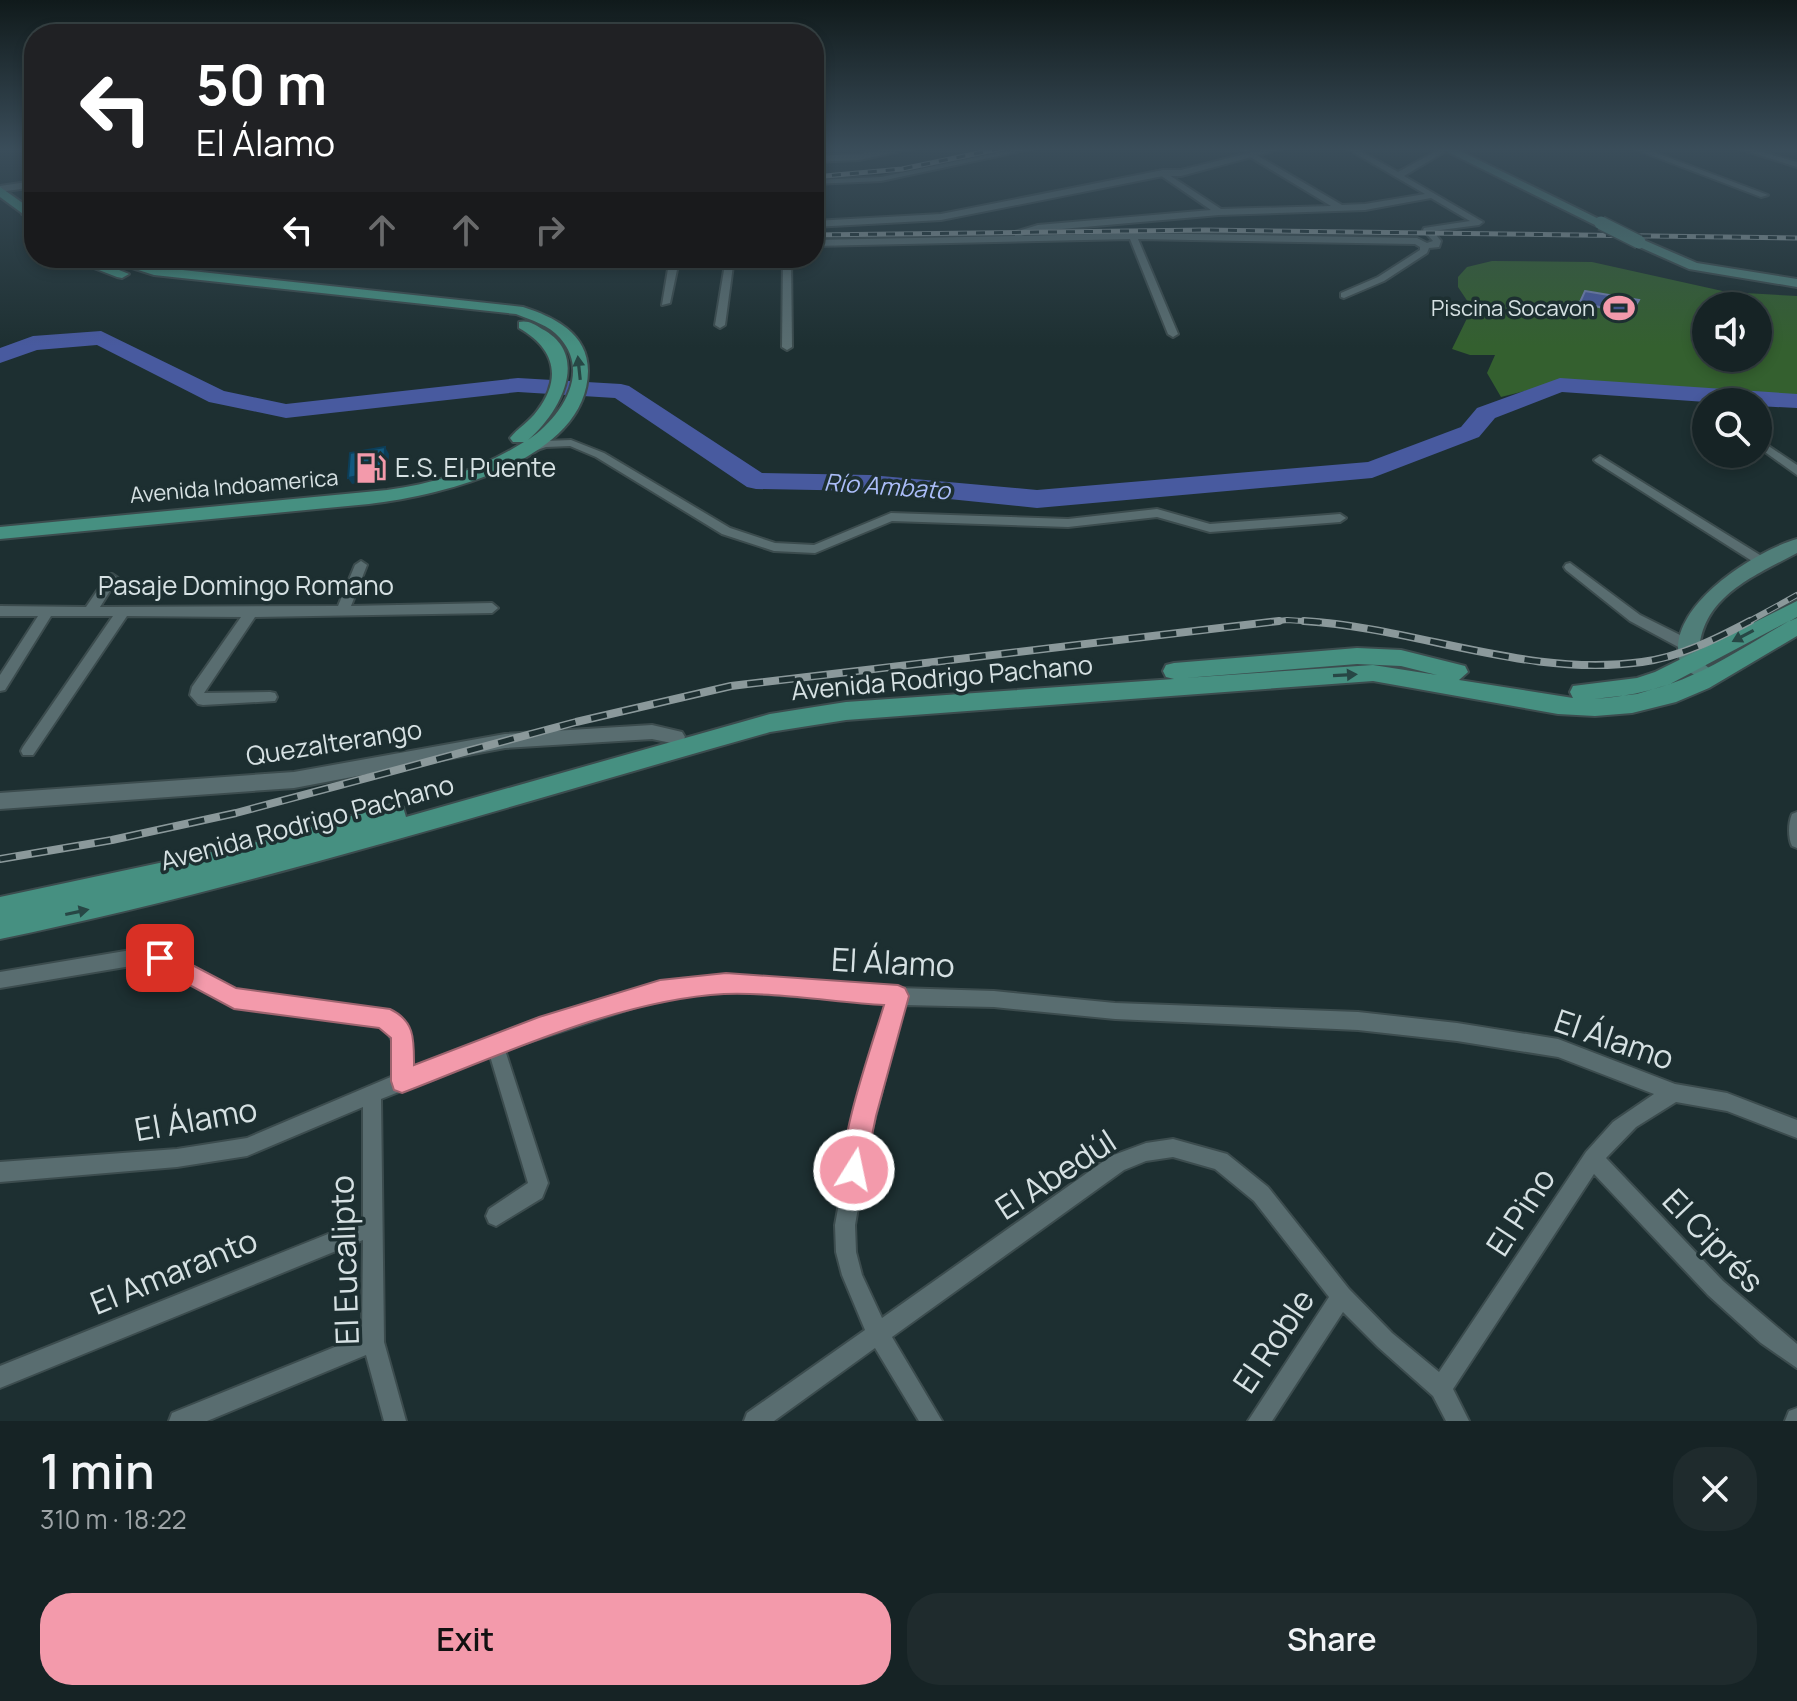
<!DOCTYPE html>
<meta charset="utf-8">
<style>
:root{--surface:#162325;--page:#1f2b2d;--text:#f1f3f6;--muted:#9ea4a7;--line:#354042;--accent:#f39aab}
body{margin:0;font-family:Manrope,sans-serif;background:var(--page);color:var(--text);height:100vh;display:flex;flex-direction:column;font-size:30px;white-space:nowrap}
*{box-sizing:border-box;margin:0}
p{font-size:26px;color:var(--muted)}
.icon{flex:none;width:44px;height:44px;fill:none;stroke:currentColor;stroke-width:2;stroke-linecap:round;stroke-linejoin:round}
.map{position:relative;height:1421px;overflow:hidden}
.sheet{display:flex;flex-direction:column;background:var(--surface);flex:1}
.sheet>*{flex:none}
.guide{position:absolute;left:24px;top:24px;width:800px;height:244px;border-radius:32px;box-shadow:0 4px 12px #0003,0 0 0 2px var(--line);background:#202124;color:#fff;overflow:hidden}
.controls{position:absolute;left:1692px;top:292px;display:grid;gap:16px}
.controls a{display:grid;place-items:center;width:80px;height:80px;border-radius:50%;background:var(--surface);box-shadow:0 4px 12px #0003,0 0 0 2px var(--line);font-size:40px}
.pin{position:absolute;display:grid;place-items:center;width:68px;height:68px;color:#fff;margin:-34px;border-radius:16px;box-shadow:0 4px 12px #0006}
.me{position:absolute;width:88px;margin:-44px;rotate:10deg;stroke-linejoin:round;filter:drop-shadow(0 0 6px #0008)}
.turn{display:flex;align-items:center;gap:28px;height:168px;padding:0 40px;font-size:36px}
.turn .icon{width:104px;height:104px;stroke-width:2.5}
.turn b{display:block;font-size:56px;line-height:68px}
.lanes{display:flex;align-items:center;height:76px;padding:0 40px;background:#0003;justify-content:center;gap:40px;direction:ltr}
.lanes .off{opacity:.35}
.round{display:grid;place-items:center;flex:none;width:84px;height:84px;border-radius:32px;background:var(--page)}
.overview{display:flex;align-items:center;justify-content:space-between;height:136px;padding:0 40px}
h1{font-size:48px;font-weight:600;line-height:60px}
.primary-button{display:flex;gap:16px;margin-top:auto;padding:16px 40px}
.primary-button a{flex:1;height:92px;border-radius:32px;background:var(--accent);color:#111;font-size:32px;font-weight:600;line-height:92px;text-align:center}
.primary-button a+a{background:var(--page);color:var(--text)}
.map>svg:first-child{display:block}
.green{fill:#34602f;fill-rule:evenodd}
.water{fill:#485a9f;stroke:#7382b3;stroke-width:2}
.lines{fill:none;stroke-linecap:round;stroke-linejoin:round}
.river{fill:#485a9f;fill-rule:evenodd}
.minor-casing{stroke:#3c4c4e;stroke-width:4}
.tertiary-casing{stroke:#3c4c4e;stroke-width:4}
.secondary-casing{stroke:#3c4c4e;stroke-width:4}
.primary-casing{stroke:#3c4c4e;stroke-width:4}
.minor{fill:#596d70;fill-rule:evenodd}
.tertiary{fill:#596d70;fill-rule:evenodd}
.secondary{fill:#507e79;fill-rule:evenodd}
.primary{fill:#469081;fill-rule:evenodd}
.rail-far2-casing{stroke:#8b999b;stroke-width:5}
.rail-far1-casing{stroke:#8b999b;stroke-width:6}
.rail-casing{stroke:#8b999b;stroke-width:8}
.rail-far2{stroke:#1d2f31;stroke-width:3;stroke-dasharray:9;stroke-linecap:butt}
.rail-far1{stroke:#1d2f31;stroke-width:4;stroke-dasharray:12;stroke-linecap:butt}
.rail{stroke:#1d2f31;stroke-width:5;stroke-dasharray:16;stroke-linecap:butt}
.secondary-bridge-casing{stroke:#3c4c4e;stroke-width:16;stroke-linecap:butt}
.secondary-bridge{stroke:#507e79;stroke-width:13}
.shaded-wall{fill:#0d3e58}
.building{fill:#12587e;stroke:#0d3e58;stroke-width:2}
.oneway{fill:#274745}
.route{fill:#f39aab;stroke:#9e646f;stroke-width:2}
.labels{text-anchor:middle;stroke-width:7;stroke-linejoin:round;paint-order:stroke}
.far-poi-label{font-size:22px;fill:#d6e1e3;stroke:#1d2f31;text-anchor:end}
.far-street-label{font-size:22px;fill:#d6e1e3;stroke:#1d2f31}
.far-water-label{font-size:24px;font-style:italic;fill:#abbdf8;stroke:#1d2f31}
.poi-label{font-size:26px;fill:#d6e1e3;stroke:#1d2f31;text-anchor:start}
.street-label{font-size:26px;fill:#d6e1e3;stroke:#1d2f31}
.near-street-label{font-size:32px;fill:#d6e1e3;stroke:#1d2f31}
</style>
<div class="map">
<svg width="1797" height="1421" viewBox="0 0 1797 1421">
<rect width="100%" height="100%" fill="#1d2f31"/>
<path class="green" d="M1492,261L1592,262L1727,292L1797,296V398L1558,383L1501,397L1487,373L1495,355H1470L1452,349L1472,308L1458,287V277L1467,267ZM1706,306H1758V358H1706Z"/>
<path class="water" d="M1585,291L1639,300L1630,315L1580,302Z"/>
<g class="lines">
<path class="river" d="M101,331L224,391L286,404L518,378L621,384L629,386L762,473L870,475L1037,490L1368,462L1461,427L1477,408L1560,378L1797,394V408L1758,406V402H1706L1562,392L1495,418L1479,437L1372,478L1037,508L870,491L756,489L747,487L615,398L518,392L286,418L209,402L97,345L37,350L0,363V348L33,336Z"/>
<defs>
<g id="minor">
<path d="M1021,148H1035L881,181L814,184V180L881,177Z"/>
<path d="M1240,148H1248L1249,149L1245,151Z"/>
<path d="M1346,148H1355L1398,172L1442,148H1451L1404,176L1483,222L1479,225L1433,231L1441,241L1439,247L1429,248L1427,253L1384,281L1344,298L1341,297V293L1378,277L1420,250V247L1415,244L1138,239L1178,334L1173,337L1168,334L1130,239L814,246V240L1015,236V232L1038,225L1211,210L1160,175V171H1163L1221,209L1331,206L1250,157L1249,155L1253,153L1342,205L1365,204L1425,194ZM1431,198L1470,221L1424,228L1423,230L1433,241L1427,243L1417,238L1133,233L1021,236L1039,231L1219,215L1365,210Z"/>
<path d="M1632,148H1643L1768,195L1761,197Z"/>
<path d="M1737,148H1748L1797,162V167Z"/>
<path d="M679,258H691L678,265L670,303L662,305L669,263Z"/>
<path d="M726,258H734L725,325L720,328L715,325Z"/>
<path d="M783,258H791L792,347L787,350L782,347Z"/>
<path d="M1758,439L1797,465V475L1758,447Z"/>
<path d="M571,440L604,453L730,528L775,543L814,545L891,513L1068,519L1157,509L1210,524L1340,514L1346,518L1340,522L1210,532L1157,517L1068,527L892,521L815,553L774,551L722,534L596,457L570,446L546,447L528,453L522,450L545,441Z"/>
<path d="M1600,456L1768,560L1770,563L1768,566H1760L1596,462L1594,460Z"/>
<path d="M361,561L367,565L351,606L492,603L498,608L492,613L255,617L204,693L270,692L275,693L277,697L275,701L203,705L198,704L190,695L192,687L241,617L127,616L33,755H23L21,751L23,747L113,616H51L5,690L0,691V675L38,616H0V606L86,607L108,575L112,574L118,578L100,607L338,606L355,565Z"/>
<path d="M1570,563L1640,615L1692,641L1694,645L1692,649H1682L1630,621L1566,570L1564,567L1566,564Z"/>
<path d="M1797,812V848L1792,846C1788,838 1788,823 1792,814Z"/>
<path d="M137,949L166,952L236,990L388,1011C409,1025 413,1044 412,1068L539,1020L660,983L726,975L898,988L994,991L1115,1003L1358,1012L1457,1023L1558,1039L1675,1084L1727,1093L1797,1120V1138L1727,1111L1676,1102L1636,1127L1606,1158L1723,1281L1797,1344V1368L1761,1343L1708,1295L1594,1174L1453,1389L1469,1421H1446L1433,1396L1378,1347L1343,1312L1272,1421H1248L1329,1297L1254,1201L1215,1169L1173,1157L1146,1161L1124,1170L892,1337L942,1421H919L875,1348L774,1421H744L747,1413L865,1330L842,1275L836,1252L835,1225L852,1133L887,1003L726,991L660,999L505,1050L548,1183L542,1198L496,1226L489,1223L486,1216L489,1209L528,1183L490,1056L381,1099L384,1342L406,1421H384L366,1355L207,1421H169L172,1413L362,1336L363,1240L0,1388V1366L363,1220V1107L247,1156L177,1167L0,1182V1162L177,1149L247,1138L393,1076C395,1055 398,1038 379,1025L234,1006L158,966L137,965L0,988V972ZM904,1005L994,1007L1115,1019L1358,1030L1457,1041L1558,1057L1654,1094L1613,1122L1586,1152L1439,1372L1392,1333L1349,1289L1268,1187L1227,1154L1173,1139L1146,1143L1111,1156L882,1318L862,1275L856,1252L855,1225L871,1133Z"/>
<path d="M1797,1408V1421H1785L1789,1411Z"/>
</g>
<g id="tertiary">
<path d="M894,148H915L859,160L814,162V156L859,154Z"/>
<path d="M1269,148H1285L1181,176H1163L941,220L814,227V221L941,214L1163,170H1181Z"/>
<path d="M34,181V187L0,192V186Z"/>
<path d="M34,198V209L30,214H22V210Z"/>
<path d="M652,725L682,732L685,737L682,742L676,744L652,739L505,748L294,788L0,809V793L294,772L505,734Z"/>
</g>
<g id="secondary">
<path d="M1440,148H1454L1607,223L1597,226Z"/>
<path d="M1639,238L1697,263L1797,279V287L1689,269L1635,245L1633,242Z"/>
<path d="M1797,539V553C1750,578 1697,599 1699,660L1715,673L1712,678L1705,680L1683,669C1655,613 1754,551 1797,539Z"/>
</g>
<g id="primary">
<path d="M0,187L34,211V222L0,197Z"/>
<path d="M68,258H89L129,274L122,278L117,277Z"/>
<path d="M101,258H124L155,267L523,307C554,317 588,333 588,371C587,461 440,496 369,504L0,539V527L387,490C435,484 483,468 524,442H513L510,438C518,428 529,422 537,411C563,377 554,348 519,328V322C528,320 534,324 542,329C592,355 559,414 528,440C559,419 592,374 560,338C549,325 531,320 516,314L154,275Z"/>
<path d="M1797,601V617L1790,621L1797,618V636L1709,688L1676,702L1632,713L1595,716L1558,714L1373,681L846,720L770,732C514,804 261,885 0,939V897L253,843L395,804L403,807L406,817L770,714L846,702L1174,679L1166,677L1163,671L1166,665L1174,663L1357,648L1401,650L1465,666L1468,672L1459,680L1573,698L1570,692L1573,686L1637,678L1655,672ZM1789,621C1718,662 1679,693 1594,699L1637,694L1670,684ZM1357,664L1401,666L1437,675L1373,665L1185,678Z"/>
</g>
</defs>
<use href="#minor" class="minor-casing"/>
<use href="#tertiary" class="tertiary-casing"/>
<use href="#secondary" class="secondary-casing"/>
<use href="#primary" class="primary-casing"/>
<use href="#minor" class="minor"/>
<use href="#tertiary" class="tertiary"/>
<use href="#secondary" class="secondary"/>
<use href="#primary" class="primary"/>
<defs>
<g id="rail-far2">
<path d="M814,177L902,169L1003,148"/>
<path d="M814,235L1205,230L1797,238"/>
</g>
<g id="rail-far1">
<path d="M1262,623L1287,620L1332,623"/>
<path d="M1746,623L1797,595"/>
</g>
<g id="rail">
<path d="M1304,621C1418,628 1527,678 1642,662C1680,657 1716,639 1750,621"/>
<path d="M0,859L112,840L236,813L576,722L731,686L1279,621"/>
</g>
</defs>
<use href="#rail-far2" class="rail-far2-casing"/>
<use href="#rail-far1" class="rail-far1-casing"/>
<use href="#rail" class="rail-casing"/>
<use href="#rail-far2" class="rail-far2"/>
<use href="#rail-far1" class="rail-far1"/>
<use href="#rail" class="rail"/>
<defs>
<path id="secondary-bridge" d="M1601,223L1639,242"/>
</defs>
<use href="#secondary-bridge" class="secondary-bridge-casing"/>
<use href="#secondary-bridge" class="secondary-bridge"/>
</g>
<path class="shaded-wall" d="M385,447L389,454L388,478L352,484L348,478Z"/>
<path class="building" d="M385,447L384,471L348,478L350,453Z"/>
<defs><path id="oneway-solid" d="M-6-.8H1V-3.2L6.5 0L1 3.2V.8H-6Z" transform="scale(2)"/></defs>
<g class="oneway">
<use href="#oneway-solid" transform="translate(579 368) rotate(-96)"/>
<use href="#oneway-solid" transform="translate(1743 636) rotate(152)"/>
<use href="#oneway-solid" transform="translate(1345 675) rotate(-3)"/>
<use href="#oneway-solid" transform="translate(77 912) rotate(-12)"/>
</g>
<linearGradient id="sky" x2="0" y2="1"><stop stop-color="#101a1b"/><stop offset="0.43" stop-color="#3a4d5a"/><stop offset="1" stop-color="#3a4d5a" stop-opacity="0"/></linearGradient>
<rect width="1797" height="347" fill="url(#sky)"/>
<path class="route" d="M160,948L236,988L390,1009C415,1021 414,1039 414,1065L539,1017L660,980L726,973L898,985L905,988L909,996L876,1116L863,1179L854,1182L845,1179C834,1151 874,1039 884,1005C835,1002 772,992 724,994C618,1000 501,1055 402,1093L394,1090L391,1081V1038L379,1028L234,1009L152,965L149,958L152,951Z"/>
<defs>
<symbol id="stadium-bare" viewBox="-9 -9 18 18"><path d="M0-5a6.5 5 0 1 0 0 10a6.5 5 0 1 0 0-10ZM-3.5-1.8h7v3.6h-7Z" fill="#f39aab" stroke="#1d2f31" stroke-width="2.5" paint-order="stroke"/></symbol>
<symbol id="fuel-bare" viewBox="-9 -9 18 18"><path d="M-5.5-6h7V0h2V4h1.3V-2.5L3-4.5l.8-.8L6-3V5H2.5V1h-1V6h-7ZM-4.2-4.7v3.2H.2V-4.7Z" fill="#f39aab" stroke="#1d2f31" stroke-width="2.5" paint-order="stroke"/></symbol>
</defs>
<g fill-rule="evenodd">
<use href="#stadium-bare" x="1597" y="286" width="44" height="44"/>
<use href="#fuel-bare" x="349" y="446" width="44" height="44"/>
</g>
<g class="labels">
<g class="far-poi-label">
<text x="1595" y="316">Piscina Socavon</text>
</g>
<g class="far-street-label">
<text transform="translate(234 486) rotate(-5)" y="8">Avenida Indoamerica</text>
</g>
<g class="far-water-label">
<text transform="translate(887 487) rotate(4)" y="8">Río Ambato</text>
</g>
<g class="poi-label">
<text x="395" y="477">E.S. El Puente</text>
</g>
<g class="street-label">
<text x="246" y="595">Pasaje Domingo Romano</text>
<text transform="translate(942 678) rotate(-5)" y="9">Avenida Rodrigo Pachano</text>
<text transform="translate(334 743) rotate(-9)" y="9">Quezalterango</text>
<text transform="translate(307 823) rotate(-15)" y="9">Avenida Rodrigo Pachano</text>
</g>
<g class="near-street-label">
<text transform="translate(893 963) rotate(3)" y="11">El Álamo</text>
<text transform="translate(1614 1040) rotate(19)" y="11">El Álamo</text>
<text transform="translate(196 1120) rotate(-10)" y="11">El Álamo</text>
<text transform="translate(1056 1175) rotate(-33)" y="11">El Abedúl</text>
<text transform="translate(1521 1212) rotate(-57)" y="11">El Pino</text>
<text transform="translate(1713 1241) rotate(46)" y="11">El Ciprés</text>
<text transform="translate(345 1260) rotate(-92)" y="11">El Eucalipto</text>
<text transform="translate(174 1272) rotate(-22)" y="11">El Amaranto</text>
<text transform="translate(1274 1341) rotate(-56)" y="11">El Roble</text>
</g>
</g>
</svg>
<div class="controls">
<a><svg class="icon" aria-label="sound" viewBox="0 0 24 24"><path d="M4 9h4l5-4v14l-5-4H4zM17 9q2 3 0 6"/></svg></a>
<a><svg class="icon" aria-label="search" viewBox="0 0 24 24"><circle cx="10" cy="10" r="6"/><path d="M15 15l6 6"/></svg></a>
</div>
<div class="pin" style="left:160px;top:958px;background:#d93025"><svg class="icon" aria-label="arrive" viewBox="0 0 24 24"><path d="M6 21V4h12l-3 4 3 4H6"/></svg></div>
<svg class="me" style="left:854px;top:1170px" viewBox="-20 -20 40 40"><circle r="17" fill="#f39aab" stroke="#fff" stroke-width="3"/><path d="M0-11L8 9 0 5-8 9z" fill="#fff"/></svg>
<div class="guide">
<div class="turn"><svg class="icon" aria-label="left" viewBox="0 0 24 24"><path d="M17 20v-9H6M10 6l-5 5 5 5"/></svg><div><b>50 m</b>El Álamo</div></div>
<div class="lanes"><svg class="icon" aria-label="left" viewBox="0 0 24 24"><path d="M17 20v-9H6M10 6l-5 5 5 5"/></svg><svg class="icon off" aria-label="ahead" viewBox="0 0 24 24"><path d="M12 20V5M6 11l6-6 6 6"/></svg><svg class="icon off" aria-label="ahead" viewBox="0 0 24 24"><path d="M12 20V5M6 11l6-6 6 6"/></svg><svg class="icon off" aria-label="right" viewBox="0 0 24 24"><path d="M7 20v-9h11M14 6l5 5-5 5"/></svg></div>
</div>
</div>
<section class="sheet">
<div class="overview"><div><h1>1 min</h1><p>310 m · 18:22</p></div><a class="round"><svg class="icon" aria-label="close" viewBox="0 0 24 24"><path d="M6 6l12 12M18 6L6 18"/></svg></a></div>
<div class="primary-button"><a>Exit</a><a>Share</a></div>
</section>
